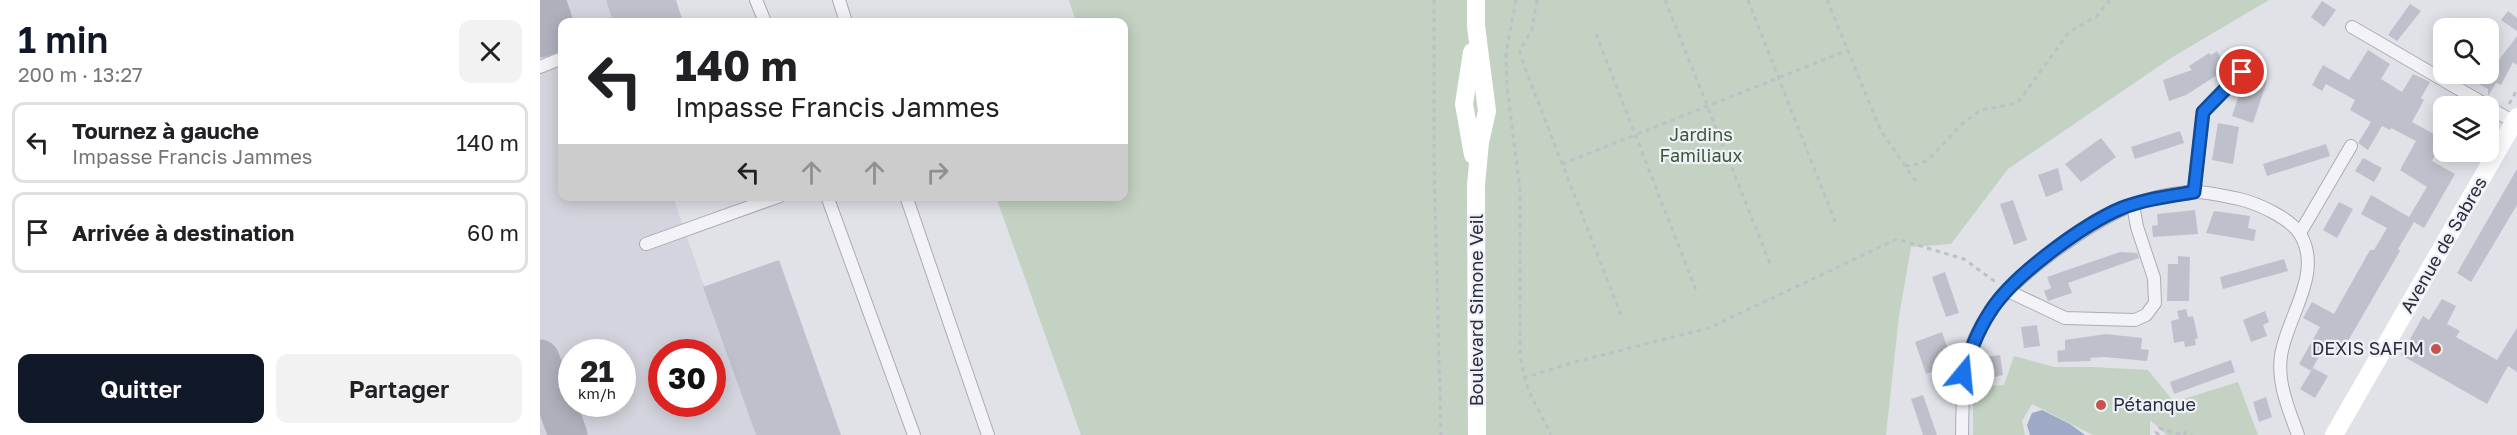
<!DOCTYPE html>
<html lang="fr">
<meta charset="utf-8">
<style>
:root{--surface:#fff;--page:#f2f2f2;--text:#202124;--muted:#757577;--line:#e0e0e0;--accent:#111827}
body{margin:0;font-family:"Golos Text",sans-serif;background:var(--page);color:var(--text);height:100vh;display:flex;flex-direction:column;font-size:22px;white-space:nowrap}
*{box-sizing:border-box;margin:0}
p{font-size:20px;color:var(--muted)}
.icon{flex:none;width:33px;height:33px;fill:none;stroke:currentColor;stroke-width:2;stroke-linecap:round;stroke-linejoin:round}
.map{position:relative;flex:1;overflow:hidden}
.panel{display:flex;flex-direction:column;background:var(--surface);width:540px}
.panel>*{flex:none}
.guide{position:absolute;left:18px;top:18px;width:570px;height:183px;border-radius:12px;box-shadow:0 3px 15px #0003;background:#fff;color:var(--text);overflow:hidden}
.buttons{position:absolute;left:1893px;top:18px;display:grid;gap:12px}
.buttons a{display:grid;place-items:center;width:66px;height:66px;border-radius:12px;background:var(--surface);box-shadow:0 3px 15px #0003;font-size:30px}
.speed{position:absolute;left:18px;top:339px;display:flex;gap:12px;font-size:30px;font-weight:700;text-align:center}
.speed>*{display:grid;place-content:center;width:78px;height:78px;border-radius:50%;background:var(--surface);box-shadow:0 3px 15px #0003;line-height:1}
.speed small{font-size:15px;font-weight:400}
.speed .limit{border:9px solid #d22;background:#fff;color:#111}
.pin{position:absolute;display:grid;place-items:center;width:51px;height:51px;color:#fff;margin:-26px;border:3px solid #fff;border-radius:50%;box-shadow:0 2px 6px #0007}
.me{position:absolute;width:66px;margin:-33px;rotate:17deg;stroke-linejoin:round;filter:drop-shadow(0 0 4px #0008)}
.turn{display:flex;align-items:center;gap:21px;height:126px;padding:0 18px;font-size:27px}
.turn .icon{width:78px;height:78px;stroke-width:2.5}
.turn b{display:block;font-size:42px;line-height:51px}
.lanes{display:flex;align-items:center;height:57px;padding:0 18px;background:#0003;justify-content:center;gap:30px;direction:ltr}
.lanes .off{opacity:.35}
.round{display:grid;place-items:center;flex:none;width:63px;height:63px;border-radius:12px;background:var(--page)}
.head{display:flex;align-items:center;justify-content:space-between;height:102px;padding:0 18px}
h1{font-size:36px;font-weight:600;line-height:45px;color:var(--accent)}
.button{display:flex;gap:12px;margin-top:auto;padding:12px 18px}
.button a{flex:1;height:69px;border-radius:12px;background:var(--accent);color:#fff;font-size:24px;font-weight:600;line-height:69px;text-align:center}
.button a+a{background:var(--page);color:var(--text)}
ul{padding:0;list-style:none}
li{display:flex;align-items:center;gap:18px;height:81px;margin:0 12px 9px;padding:0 6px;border:3px solid var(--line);border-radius:12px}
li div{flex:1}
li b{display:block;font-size:22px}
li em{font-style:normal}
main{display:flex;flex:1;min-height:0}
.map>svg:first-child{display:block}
.built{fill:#d3d4dd;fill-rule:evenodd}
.green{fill:#c3d2c2}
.water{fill:#9ea9c6}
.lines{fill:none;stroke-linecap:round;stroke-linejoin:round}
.taxiway{stroke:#aeb0bc;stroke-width:39}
.building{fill:#bec0cb}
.street-casing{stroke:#a9acb5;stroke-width:14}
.path{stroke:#bfc0c7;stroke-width:3;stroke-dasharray:4.5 4.5;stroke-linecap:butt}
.street{stroke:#f3f3f7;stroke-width:12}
.secondary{stroke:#fff;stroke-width:18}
.route-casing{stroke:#114b97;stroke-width:15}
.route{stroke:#1a73e8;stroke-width:10}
.poi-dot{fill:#c5544d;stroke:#f0f1f6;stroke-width:2}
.labels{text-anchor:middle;stroke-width:4.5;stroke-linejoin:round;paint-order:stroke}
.park-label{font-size:18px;fill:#385a39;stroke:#f0f1f6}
.street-label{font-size:18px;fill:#2a2d3f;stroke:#f0f1f6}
.poi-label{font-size:18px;fill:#2a2d3f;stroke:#f0f1f6;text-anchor:end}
</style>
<main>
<section class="panel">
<div class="head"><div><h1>1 min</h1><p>200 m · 13:27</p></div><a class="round"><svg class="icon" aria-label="close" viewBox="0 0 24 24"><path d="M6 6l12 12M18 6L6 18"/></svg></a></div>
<ul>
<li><svg class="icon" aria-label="left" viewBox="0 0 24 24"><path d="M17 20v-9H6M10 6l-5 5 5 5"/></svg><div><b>Tournez à gauche</b><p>Impasse Francis Jammes</p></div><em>140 m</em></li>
<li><svg class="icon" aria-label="arrive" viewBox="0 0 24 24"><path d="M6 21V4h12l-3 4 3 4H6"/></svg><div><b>Arrivée à destination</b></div><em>60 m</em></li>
</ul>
<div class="button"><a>Quitter</a><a>Partager</a></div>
</section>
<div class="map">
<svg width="1977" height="435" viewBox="0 0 1977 435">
<rect width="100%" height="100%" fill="#e0e2e8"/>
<path class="built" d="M0,0H66L73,22H22V196L133,197L216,435H0ZM32,352H82V404H32ZM122,352H172V404H122Z"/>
<g class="green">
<path d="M529,0H1729L1631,58L1468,169L1411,244L1371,247L1359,316L1346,435H541L456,197L584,196V22H536Z"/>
<path d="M1474,356L1514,367H1552L1608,370L1634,402L1698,382L1718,435H1627L1610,420V435H1553L1492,404L1482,421L1485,435H1433V388L1464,385Z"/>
</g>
<path class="water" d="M1502,410L1530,424L1545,435H1490L1487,425L1492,413Z"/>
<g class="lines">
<g class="taxiway">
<path d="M0,38L11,34L14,24L6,0"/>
<path d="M0,359L28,435"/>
</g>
</g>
<g class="building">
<path d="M66,0H136L143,22H73Z"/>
<path d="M1782,1L1796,10L1784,27L1771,17Z"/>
<path d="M1870,4L1881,11L1857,41L1848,35Z"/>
<path d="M1968,11L1977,18V31L1961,20Z"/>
<path d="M1977,36V65L1973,62L1961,85L1956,83L1948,96V89L1922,74H1948V60L1956,64Z"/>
<path d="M1828,50L1850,64L1841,79L1862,92L1873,74L1890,82L1881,98L1884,100L1872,122L1903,139L1892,161L1915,174L1884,228L1874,222L1858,249L1860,251L1801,353L1786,344L1771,371L1759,364L1780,327L1763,318L1772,302L1794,314L1830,250H1834L1847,228L1821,214L1831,195L1869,217L1887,187L1860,170L1876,141L1851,128L1850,130L1842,126L1828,150L1818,143L1831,122L1810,110L1815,100L1786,84L1782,91L1772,85L1783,65L1809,80Z"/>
<path d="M1677,51L1683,62L1678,65L1682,72L1646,95L1629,101L1623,80L1652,70L1649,66L1669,53L1671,55Z"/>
<path d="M1709,76L1727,81L1713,123L1692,116L1703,83Z"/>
<path d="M1678,123L1699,127L1693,164L1672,160Z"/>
<path d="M1640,131L1644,143L1595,159L1591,147Z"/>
<path d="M1561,138L1576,157L1541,182L1525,164Z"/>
<path d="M1786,144L1790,156L1727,176L1723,164Z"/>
<path d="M1823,158L1842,168L1834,182L1815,171Z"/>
<path d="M1518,168L1523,190L1506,197L1498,175Z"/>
<path d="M1977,169V205L1931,282L1917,273Z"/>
<path d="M1473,200L1487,240L1474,245L1460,204Z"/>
<path d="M1799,202L1813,209L1797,238L1783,230Z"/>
<path d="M1655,210L1658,234L1613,237L1612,226L1618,225L1617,214Z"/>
<path d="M1674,211L1710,216L1708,228L1716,230L1714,241L1666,233Z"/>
<path d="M1580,252L1597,253L1599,258L1528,283L1532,293L1508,301L1504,291L1511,288L1507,277Z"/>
<path d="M1638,256L1650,257L1649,301H1627L1628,264H1638Z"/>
<path d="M1744,259L1748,271L1683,289L1680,277Z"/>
<path d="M239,260L301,435H216L163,287Z"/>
<path d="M1405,272L1419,313L1406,317L1392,277Z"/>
<path d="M1902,299L1916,306L1907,324L1920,331L1916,337L1957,360L1977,328V372L1968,366L1947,404L1861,355L1883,316L1889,320Z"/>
<path d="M1646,309L1648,317L1653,316L1658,338L1655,339L1656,345L1645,347L1644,341L1634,343L1631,321L1639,319L1637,311Z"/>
<path d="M1725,311L1729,322L1723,325L1727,336L1711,342L1703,320Z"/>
<path d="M1497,325L1500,346L1484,348L1481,327Z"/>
<path d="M1402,332L1413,364L1386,374L1375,342Z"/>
<path d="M1566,334L1602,338L1601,349L1609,350L1607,361L1564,357L1550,358L1551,361L1518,362L1517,351L1525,350V340Z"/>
<path d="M1460,355L1463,375L1450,378L1446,357Z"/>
<path d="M1691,360L1695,372L1634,394L1630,382Z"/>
<path d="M1773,368L1788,376L1775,398L1760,389Z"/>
<path d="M1383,395L1397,435H1383L1371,399Z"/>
<path d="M1726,397L1732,417L1719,422L1713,402Z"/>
</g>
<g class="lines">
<defs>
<g id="street">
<path d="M216,0L225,22"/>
<path d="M299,0L306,22"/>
<path d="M1812,27L1948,106"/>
<path d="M0,67L22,58"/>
<path d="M1948,107L1974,122"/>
<path d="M1654,192L1663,112L1702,72"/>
<path d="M287,196L374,435"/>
<path d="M366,196L448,435"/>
<path d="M1760,233L1811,146"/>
<path d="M106,244L240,196"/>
<path d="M1468,291L1525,318L1595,320L1606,315L1615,303L1614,278L1597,227L1593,205"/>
<path d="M1422,435C1423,387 1421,351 1451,310C1465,291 1485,274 1503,260C1547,226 1597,193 1654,192C1669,192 1684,196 1699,199C1717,203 1750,218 1760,234C1784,273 1746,318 1741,356C1737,383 1749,410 1758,435"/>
</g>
</defs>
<use href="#street" class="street-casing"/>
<g class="path">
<path d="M894,0V166L901,435"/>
<path d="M976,0L966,53L967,87L980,189V351C984,391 995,401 1011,435"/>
<path d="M997,0L992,29L980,51L983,63L1081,315"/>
<path d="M1125,0L1231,266"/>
<path d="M1208,0L1296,224"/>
<path d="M1287,0L1341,131L1377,183"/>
<path d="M1056,34L1157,293"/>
<path d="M1969,104L1977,90"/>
<path d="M1022,164L1308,50"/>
<path d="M1365,166L1380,164L1389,159L1422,124L1441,110L1473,104L1479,101L1529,32L1557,16L1570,0"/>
<path d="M983,378L1035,362L1169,328L1357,239L1424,259L1457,283"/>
<path d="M1619,435L1616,432L1619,428L1642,435"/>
<path d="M1644,435L1646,432L1652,435"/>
</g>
<use href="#street" class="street"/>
<g class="secondary">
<path d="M936,0V26L947,111L940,142L936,185L937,435"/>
<path d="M932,52L924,104L933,155"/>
<path d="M1794,435L1977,117"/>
</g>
</g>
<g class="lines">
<defs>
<path id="route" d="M1423,374C1430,352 1437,332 1450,312C1472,276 1544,224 1582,208C1605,199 1630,196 1654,192L1663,112L1702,72"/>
</defs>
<use href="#route" class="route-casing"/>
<use href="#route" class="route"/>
</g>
<g class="poi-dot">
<circle cx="1896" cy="349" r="6"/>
<circle cx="1561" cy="405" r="6"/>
</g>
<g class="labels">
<g class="park-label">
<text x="1161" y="141">Jardins<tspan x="1161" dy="21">Familiaux</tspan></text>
</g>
<g class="street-label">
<text transform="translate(1904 245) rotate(-60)" y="6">Avenue de Sabres</text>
<text transform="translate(937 310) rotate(-90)" y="6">Boulevard Simone Veil</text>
</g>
<g class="poi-label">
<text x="1884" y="355">DEXIS SAFIM</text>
<text x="1573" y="411" text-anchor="start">Pétanque</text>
</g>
</g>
</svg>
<div class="buttons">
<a><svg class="icon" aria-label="search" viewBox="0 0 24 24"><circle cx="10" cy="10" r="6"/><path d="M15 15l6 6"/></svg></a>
<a><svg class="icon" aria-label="layers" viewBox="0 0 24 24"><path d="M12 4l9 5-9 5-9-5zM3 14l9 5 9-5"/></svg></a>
</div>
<div class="speed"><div>21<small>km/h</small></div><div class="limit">30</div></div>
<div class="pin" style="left:1702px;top:72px;background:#d93025"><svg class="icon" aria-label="arrive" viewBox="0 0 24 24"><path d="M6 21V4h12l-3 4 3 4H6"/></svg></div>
<svg class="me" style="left:1423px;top:374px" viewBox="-20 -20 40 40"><circle r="19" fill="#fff"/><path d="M0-13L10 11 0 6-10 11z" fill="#1a73e8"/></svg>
<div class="guide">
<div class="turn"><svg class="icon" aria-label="left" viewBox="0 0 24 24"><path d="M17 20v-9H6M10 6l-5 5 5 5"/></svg><div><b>140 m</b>Impasse Francis Jammes</div></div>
<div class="lanes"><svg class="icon" aria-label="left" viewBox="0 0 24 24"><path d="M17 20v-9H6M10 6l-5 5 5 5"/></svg><svg class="icon off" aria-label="ahead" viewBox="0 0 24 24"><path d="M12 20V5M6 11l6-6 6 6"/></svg><svg class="icon off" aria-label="ahead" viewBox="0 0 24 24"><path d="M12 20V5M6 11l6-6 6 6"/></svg><svg class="icon off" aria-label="right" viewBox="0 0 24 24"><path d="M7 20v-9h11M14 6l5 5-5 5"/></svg></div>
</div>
</div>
</main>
